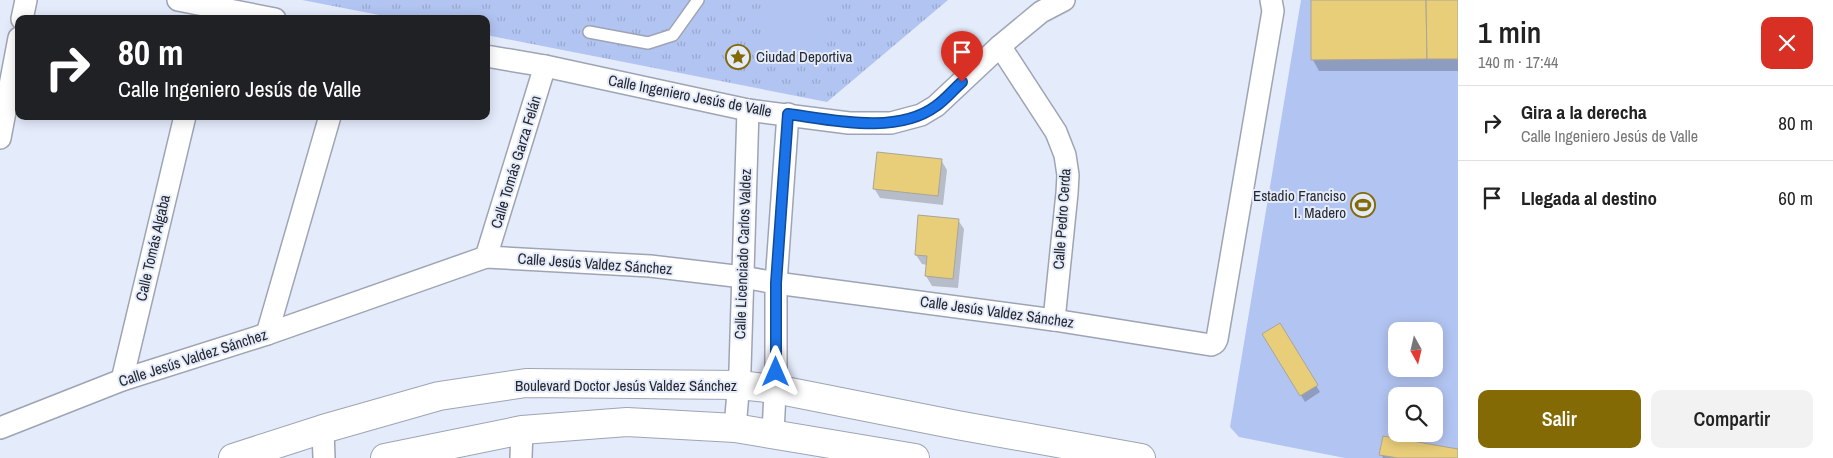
<!DOCTYPE html>
<html lang="es">
<meta charset="utf-8">
<style>
:root{--surface:#fff;--page:#f2f2f2;--text:#222;--muted:#767676;--line:#e0e0e0;--accent:#836a04}
body{margin:0;font-family:"Archivo Narrow",sans-serif;background:var(--page);color:var(--text);height:100vh;display:flex;flex-direction:column;font-size:19px;white-space:nowrap}
*{box-sizing:border-box;margin:0}
p{font-size:16px;color:var(--muted)}
.icon{flex:none;width:28px;height:28px;fill:none;stroke:currentColor;stroke-width:2;stroke-linecap:round;stroke-linejoin:round}
.map{position:relative;flex:1;overflow:hidden}
.panel{display:flex;flex-direction:column;background:var(--surface);width:375px}
.panel>*{flex:none}
.banner{position:absolute;left:15px;top:15px;width:475px;height:105px;border-radius:10px;box-shadow:0 2px 12px #0003;background:#202124;color:#fff;overflow:hidden}
.needle{width:32px;rotate:172deg}
.tools{position:absolute;left:1388px;top:322px;display:grid;gap:10px}
.tools a{display:grid;place-items:center;width:55px;height:55px;border-radius:10px;background:var(--surface);box-shadow:0 2px 12px #0003;font-size:25px}
.pin{position:absolute;display:grid;place-items:center;width:42px;height:42px;color:#fff;margin:-51px -21px;border-radius:50% 50% 50% 0;rotate:-45deg;box-shadow:0 0 5px #0007}
.pin .icon{rotate:45deg}
.me{position:absolute;width:55px;margin:-28px;rotate:0deg;stroke-linejoin:round;filter:drop-shadow(0 0 4px #0008)}
.turn{display:flex;align-items:center;gap:18px;height:105px;padding:0 20px;font-size:22px}
.turn .icon{width:65px;height:65px;stroke-width:2.5}
.turn b{display:block;font-size:35px;line-height:42px}
.round{display:grid;place-items:center;flex:none;width:52px;height:52px;border-radius:10px;background:var(--page)}
.head{display:flex;align-items:center;justify-content:space-between;height:85px;padding:0 20px}
h1{font-size:30px;font-weight:600;line-height:38px}
.action{display:flex;gap:10px;margin-top:auto;padding:10px 20px}
.action a{flex:1;height:58px;border-radius:10px;background:var(--accent);color:#fff;font-size:20px;font-weight:600;line-height:58px;text-align:center}
.action a+a{background:var(--page);color:var(--text)}
ul{padding:0;list-style:none}
li{display:flex;align-items:center;gap:15px;height:75px;padding:0 20px;border-top:1px solid var(--line)}
li div{flex:1}
li b{display:block;font-size:19px}
li em{font-style:normal}
main{display:flex;flex:1;min-height:0}
.map>svg:first-child{display:block}
.park{fill:url(#park-tufts)}
.garden{fill:#b2c4f1;fill-rule:evenodd}
.shadow{fill:#0003}
.building{fill:#e9ce7a;stroke:#aaa595}
.lines{fill:none;stroke-linecap:round;stroke-linejoin:round}
.service-casing{stroke:#9ea4b3;stroke-width:14}
.minor-casing{stroke:#9ea4b3;stroke-width:24}
.secondary-casing{stroke:#9ea4b3;stroke-width:30}
.service{stroke:#fff;stroke-width:11}
.minor{stroke:#fff;stroke-width:21}
.secondary{stroke:#fff;stroke-width:28}
.route-casing{stroke:#114b97;stroke-width:12}
.route{stroke:#1a73e8;stroke-width:9}
.labels{text-anchor:middle;stroke-width:4;stroke-linejoin:round;paint-order:stroke}
.poi-label{font-size:15px;fill:#26282e;stroke:#e4ebfb;text-anchor:start}
.street-label{font-size:15px;fill:#26282e;stroke:#e4ebfb}
</style>
<main>
<div class="map">
<svg width="1458" height="458" viewBox="0 0 1458 458">
<defs>
<pattern id="park-tufts" width="24" height="20" patternUnits="userSpaceOnUse" patternTransform="scale(1.25)"><rect width="24" height="20" fill="#b2c4f1"/><path d="M3 7l-1-3M5 7V3M7 7l1-3M15 17l-1-3M17 17v-4M19 17l1-3" fill="none" stroke="#99a8cf"/></pattern>
</defs>
<rect width="100%" height="100%" fill="#e4ebfb"/>
<path class="park" d="M302,0H948L827,102L486,35V19H400Z"/>
<g class="garden">
<path d="M767,0H827L824,58L764,54Z"/>
<path d="M1301,0H1458V458H1345L1239,437L1230,427ZM1396,331H1434V369H1396ZM1396,396H1434V434H1396Z"/>
</g>
<g class="shadow">
<path d="M1312,0H1458V71H1319L1313,60Z"/>
<path d="M941,160L947,170L943,205L880,198L874,188Z"/>
<path d="M958,220L964,229L958,288L932,286L926,276L927,265L922,264L916,255Z"/>
<path d="M1279,325L1320,392L1305,402L1264,334Z"/>
<path d="M1458,451V458H1383L1381,454Z"/>
</g>
<g class="building">
<path d="M1311,0H1426L1427,59L1311,60Z"/>
<path d="M1426,0H1458V59H1427Z"/>
<path d="M877,152L942,159L938,196L873,189Z"/>
<path d="M918,215L959,219L953,279L925,276L927,256L915,255Z"/>
<path d="M1280,323L1318,385L1300,396L1262,334Z"/>
<path d="M1383,436L1458,449V458H1398L1379,455Z"/>
</g>
<g class="lines">
<defs>
<path id="service" d="M589,32L648,43L673,35L698,0"/>
<g id="minor">
<path d="M178,0L275,19"/>
<path d="M22,19L26,0"/>
<path d="M1000,46L1056,132L1065,155L1068,175L1067,193L1054,320"/>
<path d="M486,56L545,66L748,110L849,123H891L921,115L936,106L1000,46L1041,12L1064,0"/>
<path d="M0,138L19,38"/>
<path d="M486,257L545,66"/>
<path d="M267,334L330,116"/>
<path d="M122,380L185,116"/>
<path d="M0,428L122,380L267,334L486,257L650,266L743,277L776,283L1054,320L1211,345L1215,343L1217,339L1273,11L1271,0"/>
<path d="M735,428L740,369L748,110"/>
<path d="M323,429L324,458"/>
<path d="M773,433L776,372V283L788,114"/>
<path d="M521,458L522,430"/>
</g>
<g id="secondary">
<path d="M233,458L323,429L439,396L526,383L739,385L775,389L957,425L1141,458"/>
<path d="M385,458L522,430L627,422L735,428L915,458"/>
</g>
</defs>
<use href="#service" class="service-casing"/>
<use href="#minor" class="minor-casing"/>
<use href="#secondary" class="secondary-casing"/>
<use href="#service" class="service"/>
<use href="#minor" class="minor"/>
<use href="#secondary" class="secondary"/>
</g>
<g class="lines">
<defs>
<path id="route" d="M776,372V283L788,114C833,120 897,135 936,106C945,100 953,90 962,82"/>
</defs>
<use href="#route" class="route-casing"/>
<use href="#route" class="route"/>
</g>
<defs>
<symbol id="sight-ring" viewBox="-11 -11 22 22"><circle r="9.5" fill="#e4ebfb" stroke="#836a04" stroke-width="1.5"/><path d="M0-6L1.8-2.2L6-1.7L2.9 1.2L3.7 5.4L0 3.3L-3.7 5.4L-2.9 1.2L-6-1.7L-1.8-2.2Z" fill="#836a04"/></symbol>
<symbol id="stadium-ring" viewBox="-11 -11 22 22"><circle r="9.5" fill="#e4ebfb" stroke="#836a04" stroke-width="1.5"/><path d="M0-5a6.5 5 0 1 0 0 10a6.5 5 0 1 0 0-10ZM-3.5-1.8h7v3.6h-7Z" fill="#836a04"/></symbol>
</defs>
<g fill-rule="evenodd">
<use href="#sight-ring" x="724" y="43" width="28" height="28"/>
<use href="#stadium-ring" x="1349" y="191" width="28" height="28"/>
</g>
<g class="labels">
<g class="poi-label">
<text x="756" y="62">Ciudad Deportiva</text>
<text x="1346" y="201" text-anchor="end">Estadio Franciso<tspan x="1346" dy="17">I. Madero</tspan></text>
</g>
<g class="street-label">
<text transform="translate(690 96) rotate(11)" y="5">Calle Ingeniero Jesús de Valle</text>
<text transform="translate(516 162) rotate(-73)" y="5">Calle Tomás Garza Felán</text>
<text transform="translate(1062 219) rotate(-86)" y="5">Calle Pedro Cerda</text>
<text transform="translate(153 248) rotate(-77)" y="5">Calle Tomás Algaba</text>
<text transform="translate(743 254) rotate(-88)" y="5">Calle Licenciado Carlos Valdez</text>
<text transform="translate(595 264) rotate(4)" y="5">Calle Jesús Valdez Sánchez</text>
<text transform="translate(997 312) rotate(8)" y="5">Calle Jesús Valdez Sánchez</text>
<text transform="translate(193 358) rotate(-18)" y="5">Calle Jesús Valdez Sánchez</text>
<text x="626" y="391">Boulevard Doctor Jesús Valdez Sánchez</text>
</g>
</g>
</svg>
<div class="tools">
<a><svg class="needle" viewBox="-14 -14 28 28"><path d="M0-13l5 13h-10z" fill="#e53935"/><path d="M0 13l5-13h-10z" fill="#767676"/></svg></a>
<a><svg class="icon" aria-label="search" viewBox="0 0 24 24"><circle cx="10" cy="10" r="6"/><path d="M15 15l6 6"/></svg></a>
</div>
<div class="pin" style="left:962px;top:82px;background:#d93025"><svg class="icon" aria-label="arrive" viewBox="0 0 24 24"><path d="M6 21V4h12l-3 4 3 4H6"/></svg></div>
<svg class="me" style="left:776px;top:372px" viewBox="-20 -20 40 40"><path d="M0-17L14 15 0 8-14 15z" fill="#1a73e8" stroke="#fff" stroke-width="4"/></svg>
<div class="banner">
<div class="turn"><svg class="icon" aria-label="right" viewBox="0 0 24 24"><path d="M7 20v-9h11M14 6l5 5-5 5"/></svg><div><b>80 m</b>Calle Ingeniero Jesús de Valle</div></div>
</div>
</div>
<section class="panel">
<div class="head"><div><h1>1 min</h1><p>140 m · 17:44</p></div><a class="round" style="background:#d93025;color:#fff"><svg class="icon" aria-label="close" viewBox="0 0 24 24"><path d="M6 6l12 12M18 6L6 18"/></svg></a></div>
<ul>
<li><svg class="icon" aria-label="right" viewBox="0 0 24 24"><path d="M7 20v-9h11M14 6l5 5-5 5"/></svg><div><b>Gira a la derecha</b><p>Calle Ingeniero Jesús de Valle</p></div><em>80 m</em></li>
<li><svg class="icon" aria-label="arrive" viewBox="0 0 24 24"><path d="M6 21V4h12l-3 4 3 4H6"/></svg><div><b>Llegada al destino</b></div><em>60 m</em></li>
</ul>
<div class="action"><a>Salir</a><a>Compartir</a></div>
</section>
</main>
